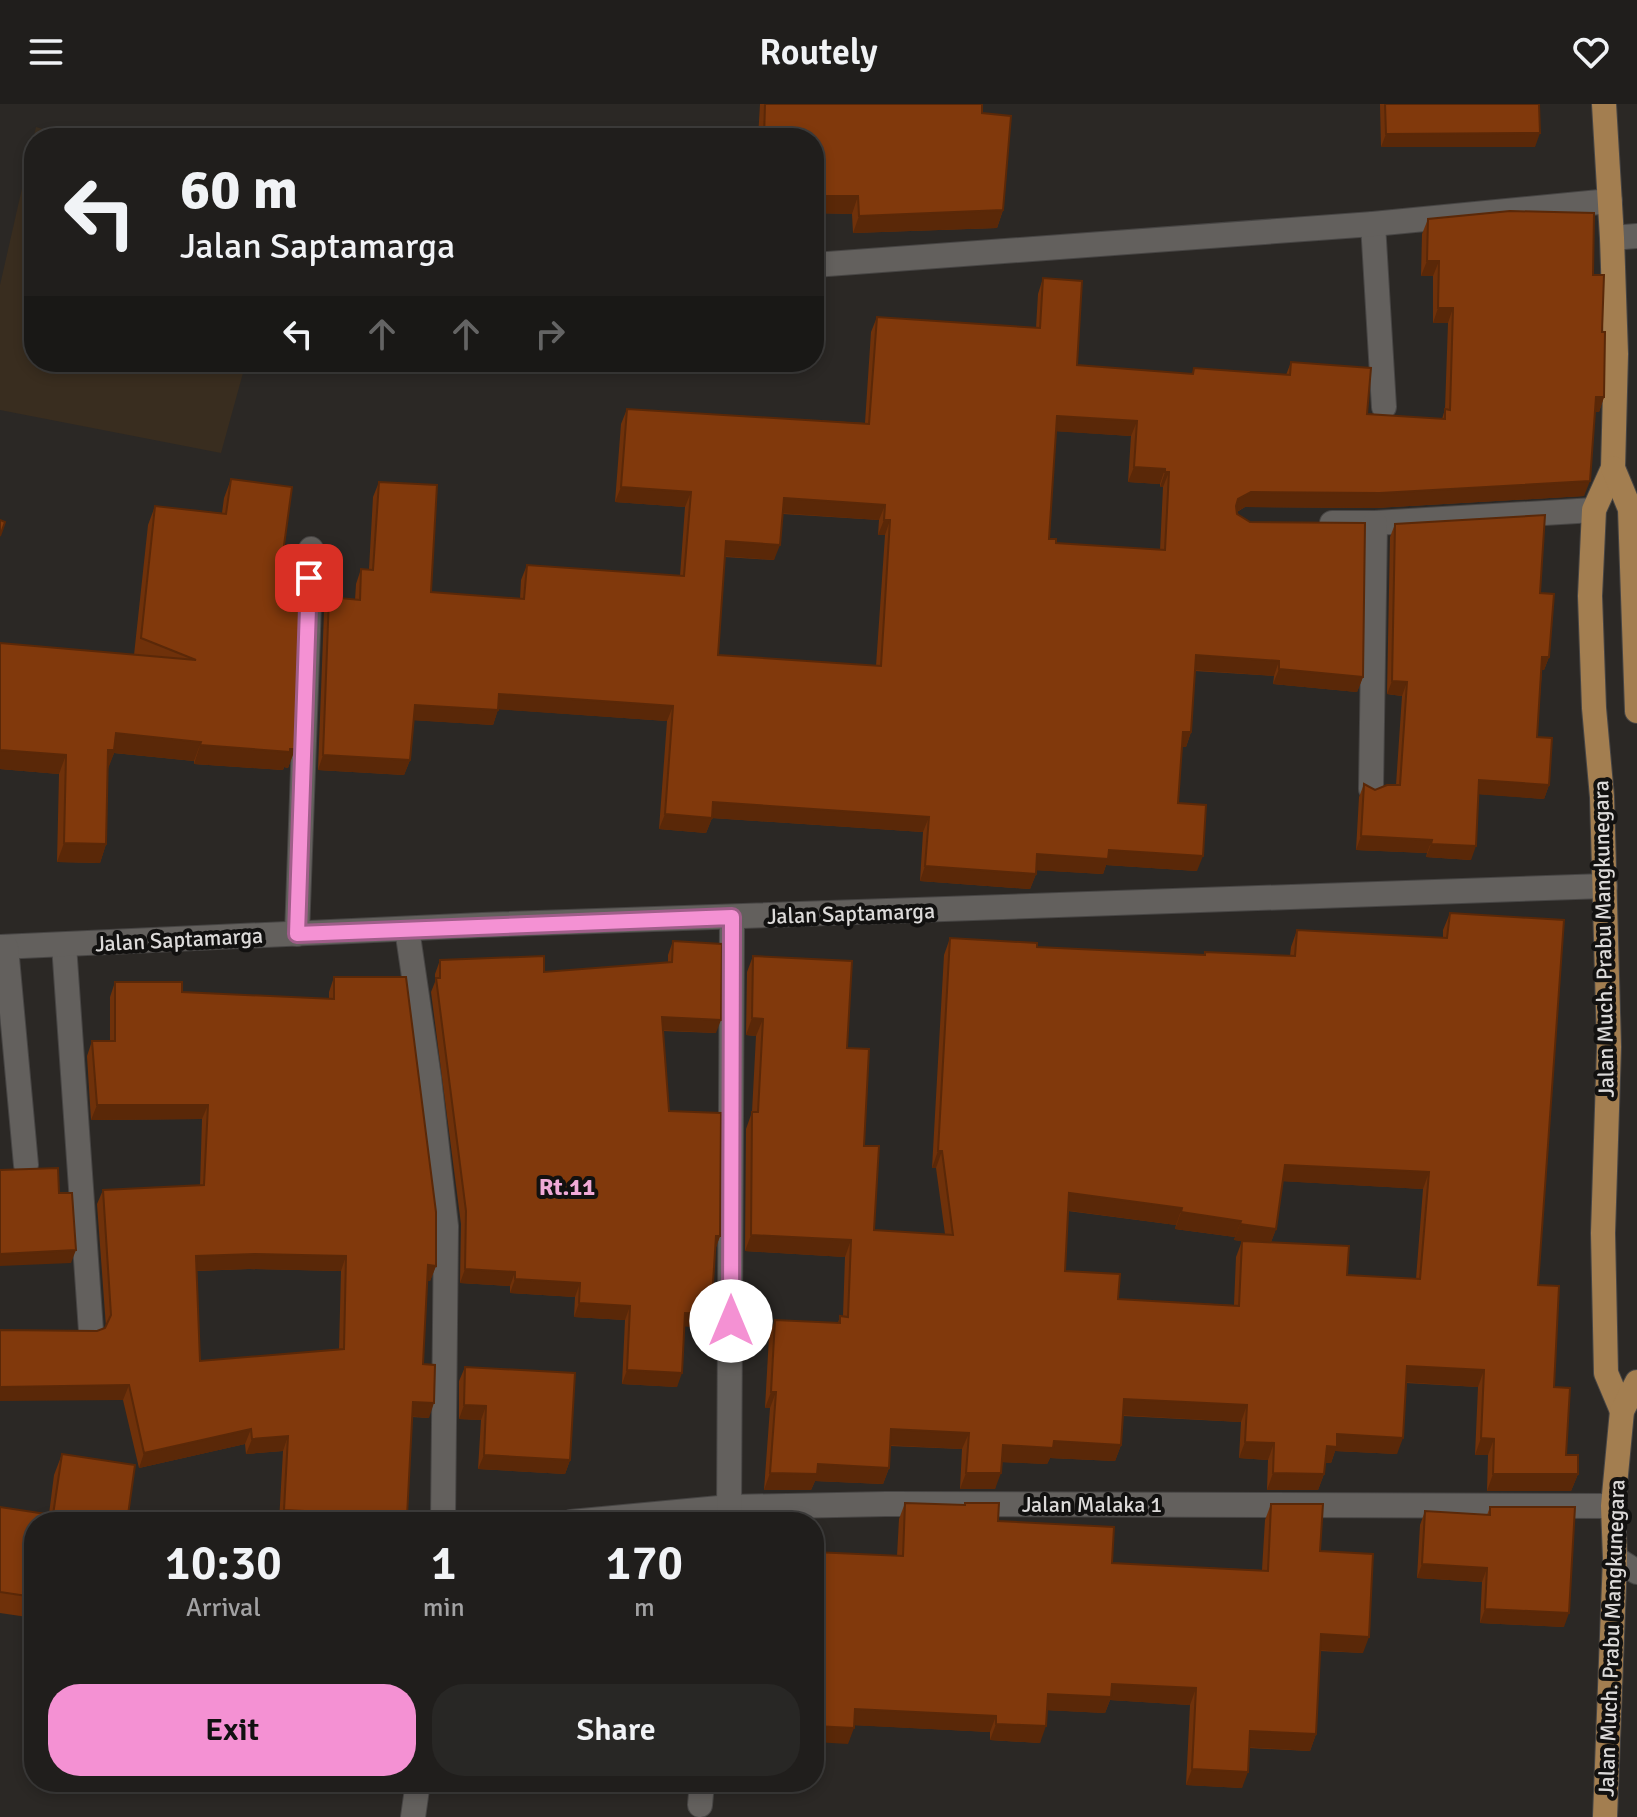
<!DOCTYPE html>
<style>
:root{--surface:#201e1c;--page:#282725;--text:#f1f3f6;--muted:#a2a2a3;--line:#3d3c3b;--accent:#f491d3}
body{margin:0;font-family:Signika,sans-serif;background:var(--page);color:var(--text);height:100vh;display:flex;flex-direction:column;font-size:30px;white-space:nowrap}
*{box-sizing:border-box;margin:0}
p{font-size:26px;color:var(--muted)}
.icon{flex:none;width:44px;height:44px;fill:none;stroke:currentColor;stroke-width:2;stroke-linecap:round;stroke-linejoin:round}
.map{position:relative;flex:1;overflow:hidden}
.drawer{position:absolute;left:24px;top:1408px;width:800px;height:280px;display:flex;flex-direction:column;background:var(--surface);border-radius:32px;box-shadow:0 4px 12px #0003,0 0 0 2px var(--line)}
.drawer>*{flex:none}
.banner{position:absolute;left:24px;top:24px;width:800px;height:244px;border-radius:32px;box-shadow:0 4px 12px #0003,0 0 0 2px var(--line);background:#201e1c;color:var(--text);overflow:hidden}
.pin{position:absolute;display:grid;place-items:center;width:68px;height:68px;color:#fff;margin:-34px;border-radius:16px;box-shadow:0 4px 12px #0006}
.me{position:absolute;width:88px;margin:-44px;rotate:0deg;stroke-linejoin:round;filter:drop-shadow(0 0 6px #0008)}
.turn{display:flex;align-items:center;gap:28px;height:168px;padding:0 24px;font-size:36px}
.turn .icon{width:104px;height:104px;stroke-width:2.5}
.turn b{display:block;font-size:56px;line-height:68px}
.lanes{display:flex;align-items:center;height:76px;padding:0 24px;background:#0003;justify-content:center;gap:40px;direction:ltr}
.lanes .off{opacity:.35}
.eta{display:flex;justify-content:space-evenly;align-items:center;height:136px;text-align:center}
.eta b{font-size:48px;font-weight:600;line-height:56px}
.button{display:flex;gap:16px;margin-top:auto;padding:16px 24px}
.button a{flex:1;height:92px;border-radius:32px;background:var(--accent);color:#111;font-size:32px;font-weight:600;line-height:92px;text-align:center}
.button a+a{background:var(--page);color:var(--text)}
header{display:flex;justify-content:space-between;align-items:center;height:104px;padding:0 24px;background:var(--surface);font-size:36px;font-weight:600}
.map>svg:first-child{display:block}
.education{fill:#392d1f}
.lines{fill:none;stroke-linecap:round;stroke-linejoin:round}
.minor-casing{stroke:#474544;stroke-width:26}
.major-casing{stroke:#474544;stroke-width:26}
.minor{stroke:#63605d;stroke-width:24}
.major{stroke:#a37e50;stroke-width:24}
.wall{fill:#6f310a;fill-rule:evenodd}
.shaded-wall{fill:#5a2808}
.building{fill:#81390c;stroke:#5a2808;stroke-width:2;fill-rule:evenodd}
.route-casing{stroke:#9f5e89;stroke-width:20}
.route{stroke:#f491d3;stroke-width:14}
.labels{text-anchor:middle;stroke-width:8;stroke-linejoin:round;paint-order:stroke}
.street-label{font-size:22px;fill:#dcdad9;stroke:#121110}
.neighbourhood-label{font-size:24px;font-weight:bold;fill:#f0aad7;stroke:#121110}
</style>
<header><svg class="icon" aria-label="menu" viewBox="0 0 24 24"><path d="M4 6h16M4 12h16M4 18h16"/></svg>Routely<svg class="icon" aria-label="heart" viewBox="0 0 24 24"><path d="M12 20l-8-8c-3-5 5-10 8-4 3-6 11-1 8 4z"/></svg></header>
<div class="map">
<svg width="1637" height="1713" viewBox="0 0 1637 1713">
<rect width="100%" height="100%" fill="#2b2825"/>
<path class="education" d="M36,23L73,34H34V258H246L221,349L0,306V181Z"/>
<g class="lines">
<defs>
<g id="minor">
<path d="M1373,120L1384,303"/>
<path d="M1612,134L1637,132"/>
<path d="M814,161L1373,120L1610,97"/>
<path d="M1332,419H1375L1594,406"/>
<path d="M1371,685L1375,419"/>
<path d="M407,825L429,974L446,1122L443,1418"/>
<path d="M297,830L311,445"/>
<path d="M64,841L91,1227"/>
<path d="M0,843L482,821L1605,782"/>
<path d="M6,843L26,1061"/>
<path d="M571,1418L730,1403L886,1400L1613,1402"/>
<path d="M729,1418L732,813"/>
<path d="M1615,1454L1637,1468"/>
<path d="M700,1701L702,1678"/>
<path d="M413,1713L418,1678"/>
</g>
<g id="major">
<path d="M1604,0L1612,134L1616,250L1613,364L1594,406L1590,492L1594,604L1602,693L1609,943L1603,1129L1606,1269L1622,1307"/>
<path d="M1613,364L1630,405L1637,607"/>
<path d="M1605,1713L1615,1454L1613,1402L1622,1307L1637,1278"/>
</g>
</defs>
<use href="#minor" class="minor-casing"/>
<use href="#major" class="major-casing"/>
<use href="#minor" class="minor"/>
<use href="#major" class="major"/>
</g>
<g class="wall">
<path d="M760,0H982V9L1003,106L997,124L853,129L852,110L814,109V34H758Z"/>
<path d="M1380,0H1539L1535,43H1381Z"/>
<path d="M1428,115L1593,171L1602,228L1604,293L1599,308H1595L1584,392L1375,404L1245,403L1237,408L1363,573L1357,588L1273,580L1274,572L1195,567L1191,628L1186,643H1182L1178,699L1197,767L1106,761L1103,770L1036,766V770L1030,785L920,777L923,728L712,714L706,729L659,725L667,617L498,605L493,621L413,616L410,656L404,671L318,666L324,508L329,493L355,496L356,480L361,465H369L373,393L379,378L431,488L520,495L521,476L527,461L680,472L685,403L615,398L621,320L627,305L865,319L871,228L877,213L1036,224L1038,190L1043,174L1077,261L1192,270L1194,264L1286,271L1291,258L1367,310L1442,315L1445,305L1448,219H1433V172H1421L1422,130ZM1056,327L1131,332L1128,378L1160,380V383H1163L1160,446L1056,439L1049,435ZM783,410L879,416L878,431H885L876,562L718,551L725,453L774,456Z"/>
<path d="M231,375L278,485L295,645L288,664L284,663L283,666L194,660V657L114,649L108,664L106,740L100,759L57,758L59,670L0,665V539L134,551L148,421L155,402L222,409L224,394Z"/>
<path d="M1395,420L1540,489L1549,553L1544,566H1542L1537,633L1549,681L1544,695L1479,690L1471,756L1426,753L1427,749L1356,746L1359,693L1364,680L1375,686L1396,681L1402,592L1387,590L1390,433Z"/>
<path d="M1450,809L1538,1181L1554,1283L1566,1351L1578,1370L1571,1387H1487L1488,1351H1475L1478,1283L1406,1279L1397,1350L1335,1347L1331,1359H1325L1324,1370L1318,1386H1267L1268,1356L1239,1354L1241,1318L1123,1312L1121,1341L1115,1357L1050,1354L1047,1360L1002,1358L995,1385H960L962,1345L890,1342L889,1364L883,1380L815,1377L811,1386H764L770,1304H765L769,1232L775,1216L838,1219L840,1212H843L845,1153L745,1147L746,1025L752,1008L756,932L746,931L747,868L753,852L847,944L864,1042L874,1126L945,1130L936,1064H932L944,851L950,834L1037,843L1204,851L1205,848L1290,852L1291,843L1297,826L1443,834V826ZM1282,1077L1423,1085L1416,1175L1347,1171L1271,1138L1276,1125ZM1068,1107L1176,1121L1175,1125L1235,1133L1234,1136L1242,1137L1236,1153L1234,1201L1118,1195L1065,1167Z"/>
<path d="M673,837L716,929L663,927L669,1007L720,1132L715,1146L711,1210L706,1224L685,1222L677,1283L622,1280L625,1216L574,1213L575,1193L510,1189V1182L460,1179L461,1120L431,888L435,878V870L440,856L544,868L668,858V851Z"/>
<path d="M334,873L436,1162L430,1177L427,1176L423,1260L429,1314L412,1313L407,1412L405,1418H279L283,1347L246,1350L245,1340L139,1364L123,1296L97,1227L106,1223L97,1100L103,1086L200,1082L202,1015L91,1016L87,952L92,937H110V893L115,878L182,888L329,895V888ZM249,1165L341,1167L339,1245L200,1257L196,1167Z"/>
<path d="M465,1263L570,1356L565,1370L478,1365L481,1316L459,1315V1277Z"/>
<path d="M62,1350L127,1418H34V1514L0,1509V1403L49,1410L54,1371Z"/>
<path d="M905,1399L998,1417L1112,1459L1262,1466L1265,1416L1271,1400L1320,1447L1363,1549L1320,1547L1316,1630L1310,1647L1249,1644L1242,1684L1186,1681L1190,1601L1110,1596L1105,1609L1047,1606L1040,1639L990,1636V1628L854,1621L848,1640L897,1452L899,1415Z"/>
<path d="M1490,1403L1564,1523L1480,1519L1482,1478L1417,1474L1420,1421L1425,1407L1487,1411Z"/>
</g>
<g class="shaded-wall">
<path d="M1540,29L1535,43H1381L1386,30Z"/>
<path d="M814,92H858L852,110L814,109Z"/>
<path d="M1003,106L997,124L853,129L859,112Z"/>
<path d="M1427,157H1439L1433,172H1421Z"/>
<path d="M1438,204H1453L1448,219H1433Z"/>
<path d="M1596,293H1604L1599,308H1591Z"/>
<path d="M1057,312L1137,317L1131,332L1051,327Z"/>
<path d="M1134,363L1165,365L1160,380L1128,378Z"/>
<path d="M1165,368H1169L1163,383H1160Z"/>
<path d="M1590,377L1584,392L1375,404L1245,403L1233,410L1238,395L1251,388Z"/>
<path d="M621,383L691,388L685,403L615,398Z"/>
<path d="M784,394L885,401L879,416L778,409Z"/>
<path d="M884,416H890L885,431H878Z"/>
<path d="M726,437L780,441L774,456L721,452Z"/>
<path d="M1196,551L1279,557L1274,572L1191,566Z"/>
<path d="M1542,553H1549L1544,566H1538Z"/>
<path d="M1279,565L1363,573L1357,588L1273,580Z"/>
<path d="M1392,577L1407,578L1402,592L1387,590Z"/>
<path d="M499,590L673,602L667,617L494,605Z"/>
<path d="M415,601L498,606L493,621L409,616Z"/>
<path d="M1183,628H1191L1186,643H1178Z"/>
<path d="M116,629L201,638L194,657L114,649L108,665V646Z"/>
<path d="M200,641L295,645L288,664L284,663L283,666L194,660Z"/>
<path d="M0,646L66,651L59,670L0,665Z"/>
<path d="M323,651L410,656L404,671L318,666Z"/>
<path d="M1479,676L1549,681L1544,695L1474,690Z"/>
<path d="M713,698L929,713L923,728L712,714L706,729L659,725L665,710Z"/>
<path d="M1361,732L1432,736L1427,749L1356,746Z"/>
<path d="M64,739L106,740L100,759L57,758Z"/>
<path d="M1431,740L1476,742L1471,756L1426,753Z"/>
<path d="M1109,746L1203,752L1197,767L1106,761L1103,770L1032,766L1037,750Z"/>
<path d="M925,762L1036,770L1030,785L920,777Z"/>
<path d="M662,913L721,916L716,929L657,926Z"/>
<path d="M752,914L763,915L756,932L746,931Z"/>
<path d="M97,1001H208L202,1015L91,1016Z"/>
<path d="M938,1047H942L936,1064H932Z"/>
<path d="M1285,1061L1429,1068L1423,1085L1279,1077Z"/>
<path d="M1069,1089L1182,1104L1176,1121L1063,1106Z"/>
<path d="M1181,1108L1241,1117L1235,1133L1175,1125Z"/>
<path d="M1240,1120L1276,1125L1270,1141L1234,1136Z"/>
<path d="M751,1131L851,1136L845,1153L745,1147Z"/>
<path d="M716,1132H720L715,1146Z"/>
<path d="M76,1146L71,1159L0,1162V1150Z"/>
<path d="M255,1150L346,1152L341,1167L249,1165L190,1167L196,1152Z"/>
<path d="M428,1161L436,1162L430,1177L423,1176Z"/>
<path d="M465,1165L515,1168L510,1182L460,1179Z"/>
<path d="M515,1175L580,1179L575,1193L510,1189Z"/>
<path d="M579,1199L630,1202L625,1216L574,1213Z"/>
<path d="M685,1209L711,1210L706,1224L680,1222Z"/>
<path d="M1407,1262L1484,1266L1478,1283L1401,1278Z"/>
<path d="M627,1266L682,1269L677,1283L622,1280Z"/>
<path d="M129,1281L123,1296L0,1297V1283Z"/>
<path d="M771,1288H776L770,1304H765Z"/>
<path d="M1124,1295L1247,1301L1241,1318L1118,1311Z"/>
<path d="M413,1298L434,1299L429,1314L408,1312Z"/>
<path d="M464,1301L486,1302L481,1316L459,1315Z"/>
<path d="M251,1325L245,1340L139,1364L144,1349Z"/>
<path d="M891,1325L969,1329L962,1345L885,1341Z"/>
<path d="M1337,1330L1403,1334L1397,1350L1335,1347L1331,1359H1321L1327,1342Z"/>
<path d="M288,1332L283,1347L246,1350L252,1335Z"/>
<path d="M1481,1334L1494,1335L1488,1351H1475Z"/>
<path d="M1054,1337L1121,1341L1115,1357L1050,1354L1047,1360L997,1358L1003,1341Z"/>
<path d="M1245,1338L1274,1339L1268,1356L1239,1354Z"/>
<path d="M484,1351L570,1356L565,1370L478,1365Z"/>
<path d="M818,1360L889,1364L883,1380L815,1377L811,1386H764L770,1369Z"/>
<path d="M966,1369H1001L995,1385H960Z"/>
<path d="M1273,1369L1324,1370L1318,1386H1267Z"/>
<path d="M1493,1370H1578L1571,1387H1487Z"/>
<path d="M284,1406L407,1412L405,1418H280Z"/>
<path d="M1422,1460L1487,1464L1482,1478L1417,1474Z"/>
<path d="M1485,1505L1569,1509L1564,1523L1480,1519Z"/>
<path d="M1321,1530L1369,1533L1363,1549L1315,1546Z"/>
<path d="M1112,1580L1196,1584L1190,1601L1110,1596L1105,1609L1042,1606L1048,1590Z"/>
<path d="M855,1605L996,1612L990,1628L849,1621Z"/>
<path d="M996,1620L1046,1622L1040,1639L990,1636Z"/>
<path d="M814,1622L854,1624L848,1640L814,1638Z"/>
<path d="M1250,1627L1316,1630L1310,1647L1244,1643Z"/>
<path d="M1192,1665L1248,1668L1242,1684L1186,1681Z"/>
</g>
<g class="building">
<path d="M765,0H982V9L1011,12L1003,106L859,112L858,92H814V34H764Z"/>
<path d="M1385,0H1539L1540,29L1386,30Z"/>
<path d="M1510,107L1594,109L1593,171H1604L1602,228H1605L1604,293H1596L1590,377L1380,389L1251,388L1238,395L1236,402L1237,410L1250,418L1365,419L1363,573L1279,565V557L1196,551L1191,628H1183L1178,699L1206,701L1203,752L1109,746L1108,755L1037,750L1036,770L925,762L929,713L713,698L712,714L665,710L673,602L499,590L498,606L415,601L410,656L323,651L329,493L360,496L361,465L373,466L379,378L437,381L431,488L524,495L527,461L684,472L691,388L621,383L627,305L869,320L877,213L1040,224L1043,174L1082,177L1077,261L1193,270L1194,264L1290,271L1291,258L1371,264L1367,310L1445,315V305L1450,306L1453,204H1438L1439,157H1427L1428,115ZM1057,312L1137,317L1134,363L1165,365V368H1169L1165,446L1056,439V435H1049ZM784,394L885,401L884,416H890L881,562L718,551L726,437L780,441Z"/>
<path d="M231,375L292,383L278,485L301,487L295,645H290V648L200,641L201,638L116,629L114,646H108L106,740L64,739L66,651L0,646V539L196,556L141,534L155,402L226,410Z"/>
<path d="M1545,411L1540,489L1554,490L1549,553H1542L1537,633L1552,634L1549,681L1479,676L1476,742L1431,740L1432,736L1361,732L1364,680L1375,686L1387,681H1400L1407,578L1392,577L1395,420Z"/>
<path d="M0,416L5,418L0,432Z"/>
<path d="M1450,809L1564,816L1538,1181L1559,1182L1554,1283L1570,1284L1566,1351H1578V1370H1493L1494,1335L1481,1334L1484,1266L1407,1262L1403,1334L1337,1330V1343L1327,1342L1324,1370L1273,1369L1274,1339L1245,1338L1247,1301L1124,1295L1121,1341L1054,1337L1053,1344L1003,1341L1001,1369H966L969,1329L891,1325L889,1364L818,1360L817,1370L770,1369L776,1288H771L775,1216L840,1219V1212L848,1213L851,1136L751,1131L752,1008H758L763,915L752,914L753,852L852,857L847,944L869,945L864,1042H879L874,1126L953,1131L942,1047H938L950,834L1037,839V843L1205,851V848L1295,852L1297,826L1447,834ZM1285,1061L1429,1068L1420,1175L1347,1171L1349,1142L1242,1137L1239,1202L1118,1195L1120,1170L1065,1167L1069,1089L1182,1104L1181,1108L1241,1117L1240,1120L1276,1125Z"/>
<path d="M673,837L722,840L721,916L662,913L669,1007L721,1009L720,1132H716L711,1210L685,1209L682,1269L627,1266L630,1202L579,1199L580,1179L515,1175V1168L465,1165L466,1107L436,874H440V856L544,852V868L672,858Z"/>
<path d="M334,873H406L436,1108V1162L428,1161L423,1260L435,1261L434,1299L413,1298L407,1412L284,1406L288,1332L252,1335L251,1325L144,1349L129,1281L0,1283V1226L97,1227L105,1224L111,1211L103,1086L204,1081L208,1001H97L92,937H115V878H182V888L334,895ZM255,1150L346,1152L344,1245L200,1257L196,1152Z"/>
<path d="M58,1064L59,1089H72L76,1146L0,1150V1066Z"/>
<path d="M465,1263L575,1269L570,1356L484,1351L486,1302L464,1301Z"/>
<path d="M62,1350L135,1361L127,1418H34V1493L0,1488V1403L53,1411Z"/>
<path d="M905,1399L965,1401V1399H999L998,1417L1114,1423L1112,1459L1268,1467L1271,1400H1323L1320,1447L1373,1450L1369,1533L1321,1530L1316,1630L1250,1627L1248,1668L1192,1665L1196,1584L1112,1580L1111,1593L1048,1590L1046,1622L996,1620V1612L855,1605L854,1624L814,1622V1448L903,1452Z"/>
<path d="M1490,1403H1575L1569,1509L1485,1505L1487,1464L1422,1460L1425,1407L1490,1411Z"/>
</g>
<g class="lines">
<defs>
<path id="route" d="M309,474L297,830L732,813L731,1217"/>
</defs>
<use href="#route" class="route-casing"/>
<use href="#route" class="route"/>
</g>
<g class="labels">
<g class="street-label">
<text transform="translate(851 809) rotate(-2)" y="8">Jalan Saptamarga</text>
<text transform="translate(179 835) rotate(-3)" y="8">Jalan Saptamarga</text>
<text transform="translate(1603 835) rotate(-91)" y="8">Jalan Much. Prabu Mangkunegara</text>
<text x="1092" y="1408">Jalan Malaka 1</text>
<text transform="translate(1611 1534) rotate(-88)" y="8">Jalan Much. Prabu Mangkunegara</text>
</g>
<g class="neighbourhood-label">
<text x="567" y="1091">Rt.11</text>
</g>
</g>
</svg>
<div class="pin" style="left:309px;top:474px;background:#d93025"><svg class="icon" aria-label="arrive" viewBox="0 0 24 24"><path d="M6 21V4h12l-3 4 3 4H6"/></svg></div>
<svg class="me" style="left:731px;top:1217px" viewBox="-20 -20 40 40"><circle r="19" fill="#fff"/><path d="M0-13L10 11 0 6-10 11z" fill="#f491d3"/></svg>
<div class="banner">
<div class="turn"><svg class="icon" aria-label="left" viewBox="0 0 24 24"><path d="M17 20v-9H6M10 6l-5 5 5 5"/></svg><div><b>60 m</b>Jalan Saptamarga</div></div>
<div class="lanes"><svg class="icon" aria-label="left" viewBox="0 0 24 24"><path d="M17 20v-9H6M10 6l-5 5 5 5"/></svg><svg class="icon off" aria-label="ahead" viewBox="0 0 24 24"><path d="M12 20V5M6 11l6-6 6 6"/></svg><svg class="icon off" aria-label="ahead" viewBox="0 0 24 24"><path d="M12 20V5M6 11l6-6 6 6"/></svg><svg class="icon off" aria-label="right" viewBox="0 0 24 24"><path d="M7 20v-9h11M14 6l5 5-5 5"/></svg></div>
</div>
<section class="drawer">
<div class="eta">
<div><b>10:30</b><p>Arrival</p></div>
<div><b>1</b><p>min</p></div>
<div><b>170</b><p>m</p></div>
</div>
<div class="button"><a>Exit</a><a>Share</a></div>
</section>
</div>
